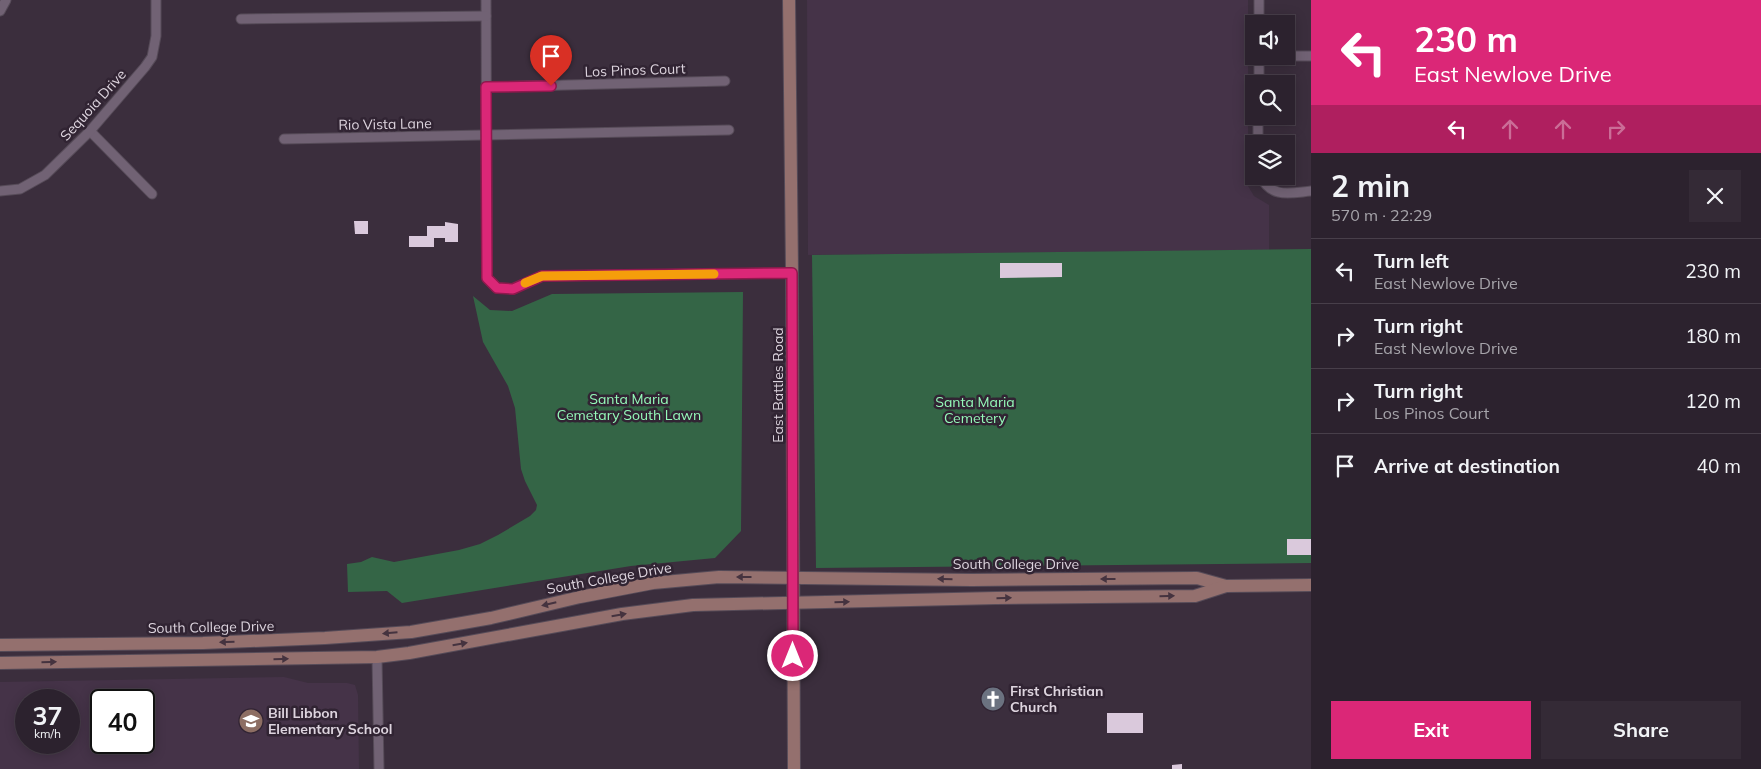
<!DOCTYPE html>
<meta charset="utf-8">
<style>
:root{--surface:#2c222e;--page:#342a36;--text:#f1f3f6;--muted:#a6a4aa;--line:#483f4a;--accent:#db2777}
body{margin:0;font-family:Mulish,sans-serif;background:var(--page);color:var(--text);height:100vh;display:flex;flex-direction:column;font-size:19px;white-space:nowrap}
*{box-sizing:border-box;margin:0}
p{font-size:16px;color:var(--muted)}
.icon{flex:none;width:28px;height:28px;fill:none;stroke:currentColor;stroke-width:2;stroke-linecap:round;stroke-linejoin:round}
.map{position:relative;flex:1;overflow:hidden}
.panel{display:flex;flex-direction:column;background:var(--surface);width:450px}
.panel>*{flex:none}
.banner{background:#db2777;color:#fff;overflow:hidden}
.buttons{position:absolute;left:1245px;top:15px;display:grid;gap:10px}
.buttons a{display:grid;place-items:center;width:50px;height:50px;border-radius:0px;background:var(--surface);box-shadow:0 2px 12px #0003,0 0 0 1px var(--line);font-size:25px}
.speed{position:absolute;left:15px;top:689px;display:flex;gap:10px;font-size:25px;font-weight:700;text-align:center}
.speed>*{display:grid;place-content:center;width:65px;height:65px;border-radius:50%;background:var(--surface);box-shadow:0 2px 12px #0003,0 0 0 1px var(--line);line-height:1}
.speed small{font-size:12px;font-weight:400}
.speed .limit{border:2px solid #111;border-radius:8px;background:#fff;color:#111}
.pin{position:absolute;display:grid;place-items:center;width:42px;height:42px;color:#fff;margin:-51px -21px;border-radius:50% 50% 50% 0;rotate:-45deg;box-shadow:0 0 5px #0007}
.pin .icon{rotate:45deg}
.me{position:absolute;width:55px;margin:-28px;rotate:0deg;stroke-linejoin:round;filter:drop-shadow(0 0 4px #0008)}
.turn{display:flex;align-items:center;gap:18px;height:105px;padding:0 20px;font-size:22px}
.turn .icon{width:65px;height:65px;stroke-width:2.5}
.turn b{display:block;font-size:35px;line-height:42px}
.lanes{display:flex;align-items:center;height:48px;padding:0 20px;background:#0003;justify-content:center;gap:25px;direction:ltr}
.lanes .off{opacity:.35}
.round{display:grid;place-items:center;flex:none;width:52px;height:52px;border-radius:0px;background:var(--page)}
.summary{display:flex;align-items:center;justify-content:space-between;height:85px;padding:0 20px}
h1{font-size:30px;font-weight:700;line-height:38px}
.cta{display:flex;gap:10px;margin-top:auto;padding:10px 20px}
.cta a{flex:1;height:58px;border-radius:0px;background:var(--accent);color:#fff;font-size:20px;font-weight:700;line-height:58px;text-align:center}
.cta a+a{background:var(--page);color:var(--text)}
ul{padding:0;list-style:none}
li{display:flex;align-items:center;gap:15px;height:65px;padding:0 20px;border-top:1px solid var(--line)}
li div{flex:1}
li b{display:block;font-size:19px}
li em{font-style:normal}
main{display:flex;flex:1;min-height:0}
.map>svg:first-child{display:block}
.built{fill:#453348;fill-rule:evenodd}
.green{fill:#346546}
.building{fill:#dac9dc}
.lines{fill:none;stroke-linecap:round;stroke-linejoin:round}
.street-casing{stroke:#564b58;stroke-width:11}
.secondary-casing{stroke:#564b58;stroke-width:14}
.street{stroke:#716274;stroke-width:9}
.secondary{stroke:#94706e;stroke-width:12}
.oneway{fill:#45333f}
.route-casing{stroke:#8e194d;stroke-width:12}
.route{stroke:#db2777;stroke-width:9}
.slow{stroke:#f59e0b;stroke-width:9}
.labels{text-anchor:middle;stroke-width:5;stroke-linejoin:round;paint-order:stroke}
.street-label{font-size:14px;fill:#ddd4de;stroke:#312433}
.park-label{font-size:14px;fill:#95fab9;stroke:#312433}
.poi-label{font-size:14px;font-weight:bold;fill:#ddd4de;stroke:#312433;text-anchor:start}
</style>
<main>
<div class="map">
<svg width="1311" height="769" viewBox="0 0 1311 769">
<rect width="100%" height="100%" fill="#3b2e3d"/>
<g class="built">
<path d="M807,0H1248V149L1245,177L1248,186L1254,196L1269,205V250L808,255Z"/>
<path d="M284,677L308,683H347L355,685L358,695L359,769H0V682ZM26,700H69V742H26ZM101,700H144V742H101Z"/>
</g>
<g class="green">
<path d="M1311,249V563L816,568L812,255Z"/>
<path d="M743,292L741,531L715,558L631,566L402,603L387,591L348,592L347,564L361,562L372,557L394,562L459,550L480,544L498,535L530,516L536,510L537,505L525,481L521,469L515,408L508,386L483,342L473,296L490,310L512,311L552,294Z"/>
</g>
<g class="building">
<path d="M354,221H368V234H355Z"/>
<path d="M445,222L458,224V242H445V238H434V247H409V236H427V226H445Z"/>
<path d="M1000,263H1062V277L1000,278Z"/>
<rect x="1287" y="539" width="24" height="16"/>
<rect x="1107" y="713" width="36" height="20"/>
<path d="M1182,764V769H1172V765Z"/>
</g>
<g class="lines">
<defs>
<g id="street">
<path d="M486,0L487,278L497,288L513,289L542,276L792,273"/>
<path d="M1259,0V24"/>
<path d="M0,11L6,0"/>
<path d="M241,19L486,16"/>
<path d="M1286,56H1311"/>
<path d="M1259,84V56"/>
<path d="M486,87L725,81"/>
<path d="M90,131L152,194"/>
<path d="M284,139L729,130"/>
<path d="M1258,144V116"/>
<path d="M1260,176C1272,199 1290,193 1311,191"/>
<path d="M0,191L20,189L45,175L90,131L145,67L152,57L156,36V0"/>
<path d="M377,657L379,769"/>
</g>
<g id="secondary">
<path d="M789,0L792,273L794,769"/>
<path d="M0,645L203,643L325,638L411,632L491,618L580,597L653,583L719,577L972,580L1197,578L1226,586"/>
<path d="M0,663L377,657L409,653L622,614L693,605L996,598L1195,596L1226,586L1311,585"/>
</g>
</defs>
<use href="#street" class="street-casing"/>
<use href="#secondary" class="secondary-casing"/>
<use href="#street" class="street"/>
<use href="#secondary" class="secondary"/>
</g>
<defs><path id="oneway-solid" d="M-6-.8H1V-3.2L6.5 0L1 3.2V.8H-6Z" transform="scale(1.25)"/></defs>
<g class="oneway">
<use href="#oneway-solid" transform="translate(744 577) rotate(-180)"/>
<use href="#oneway-solid" transform="translate(945 579) rotate(-179)"/>
<use href="#oneway-solid" transform="translate(1108 579) rotate(180)"/>
<use href="#oneway-solid" transform="translate(1167 596) rotate(-1)"/>
<use href="#oneway-solid" transform="translate(1004 598) rotate(-1)"/>
<use href="#oneway-solid" transform="translate(842 602) rotate(-1)"/>
<use href="#oneway-solid" transform="translate(549 604) rotate(167)"/>
<use href="#oneway-solid" transform="translate(619 615) rotate(-10)"/>
<use href="#oneway-solid" transform="translate(390 633) rotate(175)"/>
<use href="#oneway-solid" transform="translate(227 642) rotate(178)"/>
<use href="#oneway-solid" transform="translate(460 644) rotate(-10)"/>
<use href="#oneway-solid" transform="translate(281 659) rotate(-1)"/>
<use href="#oneway-solid" transform="translate(49 662) rotate(-1)"/>
</g>
<g class="lines">
<defs>
<path id="route" d="M551,86L486,87L487,278L497,288L513,289L542,276L792,273L793,656"/>
</defs>
<use href="#route" class="route-casing"/>
<use href="#route" class="route"/>
<path class="slow" d="M525,283L542,276L714,274"/>
</g>
<defs>
<symbol id="church-disc" viewBox="-11 -11 22 22"><circle r="9.5" fill="#6b7280" stroke="#312433"/><path d="M-1.2-6h2.4v3.5h3.3v2.4h-3.3V6h-2.4V-.1h-3.3v-2.4h3.3Z" fill="#fff"/></symbol>
<symbol id="school-disc" viewBox="-11 -11 22 22"><circle r="9.5" fill="#8d6e63" stroke="#312433"/><path d="M0-5L7-2L0 1L-7-2ZM-4 1L0 2.5L4 1V4Q0 6-4 4Z" fill="#fff"/></symbol>
</defs>
<g fill-rule="evenodd">
<use href="#church-disc" x="979" y="685" width="28" height="28"/>
<use href="#school-disc" x="237" y="707" width="28" height="28"/>
</g>
<g class="labels">
<g class="street-label">
<text transform="translate(635 70) rotate(-2)" y="5">Los Pinos Court</text>
<text transform="translate(93 105) rotate(-48)" y="5">Sequoia Drive</text>
<text transform="translate(385 124) rotate(-1)" y="5">Rio Vista Lane</text>
<text transform="translate(778 385) rotate(-90)" y="5">East Battles Road</text>
<text x="1016" y="569">South College Drive</text>
<text transform="translate(609 578) rotate(-10)" y="5">South College Drive</text>
<text transform="translate(211 627) rotate(-1)" y="5">South College Drive</text>
</g>
<g class="park-label">
<text x="629" y="404">Santa Maria<tspan x="629" dy="16">Cemetary South Lawn</tspan></text>
<text x="975" y="407">Santa Maria<tspan x="975" dy="16">Cemetery</tspan></text>
</g>
<g class="poi-label">
<text x="1010" y="696">First Christian<tspan x="1010" dy="16">Church</tspan></text>
<text x="268" y="718">Bill Libbon<tspan x="268" dy="16">Elementary School</tspan></text>
</g>
</g>
</svg>
<div class="buttons">
<a><svg class="icon" aria-label="sound" viewBox="0 0 24 24"><path d="M4 9h4l5-4v14l-5-4H4zM17 9q2 3 0 6"/></svg></a>
<a><svg class="icon" aria-label="search" viewBox="0 0 24 24"><circle cx="10" cy="10" r="6"/><path d="M15 15l6 6"/></svg></a>
<a><svg class="icon" aria-label="layers" viewBox="0 0 24 24"><path d="M12 4l9 5-9 5-9-5zM3 14l9 5 9-5"/></svg></a>
</div>
<div class="speed"><div>37<small>km/h</small></div><div class="limit">40</div></div>
<div class="pin" style="left:551px;top:86px;background:#d93025"><svg class="icon" aria-label="arrive" viewBox="0 0 24 24"><path d="M6 21V4h12l-3 4 3 4H6"/></svg></div>
<svg class="me" style="left:793px;top:656px" viewBox="-20 -20 40 40"><circle r="17" fill="#db2777" stroke="#fff" stroke-width="3"/><path d="M0-11L8 9 0 5-8 9z" fill="#fff"/></svg>
</div>
<section class="panel">
<div class="banner">
<div class="turn"><svg class="icon" aria-label="left" viewBox="0 0 24 24"><path d="M17 20v-9H6M10 6l-5 5 5 5"/></svg><div><b>230 m</b>East Newlove Drive</div></div>
<div class="lanes"><svg class="icon" aria-label="left" viewBox="0 0 24 24"><path d="M17 20v-9H6M10 6l-5 5 5 5"/></svg><svg class="icon off" aria-label="ahead" viewBox="0 0 24 24"><path d="M12 20V5M6 11l6-6 6 6"/></svg><svg class="icon off" aria-label="ahead" viewBox="0 0 24 24"><path d="M12 20V5M6 11l6-6 6 6"/></svg><svg class="icon off" aria-label="right" viewBox="0 0 24 24"><path d="M7 20v-9h11M14 6l5 5-5 5"/></svg></div>
</div>
<div class="summary"><div><h1>2 min</h1><p>570 m · 22:29</p></div><a class="round"><svg class="icon" aria-label="close" viewBox="0 0 24 24"><path d="M6 6l12 12M18 6L6 18"/></svg></a></div>
<ul>
<li><svg class="icon" aria-label="left" viewBox="0 0 24 24"><path d="M17 20v-9H6M10 6l-5 5 5 5"/></svg><div><b>Turn left</b><p>East Newlove Drive</p></div><em>230 m</em></li>
<li><svg class="icon" aria-label="right" viewBox="0 0 24 24"><path d="M7 20v-9h11M14 6l5 5-5 5"/></svg><div><b>Turn right</b><p>East Newlove Drive</p></div><em>180 m</em></li>
<li><svg class="icon" aria-label="right" viewBox="0 0 24 24"><path d="M7 20v-9h11M14 6l5 5-5 5"/></svg><div><b>Turn right</b><p>Los Pinos Court</p></div><em>120 m</em></li>
<li><svg class="icon" aria-label="arrive" viewBox="0 0 24 24"><path d="M6 21V4h12l-3 4 3 4H6"/></svg><div><b>Arrive at destination</b></div><em>40 m</em></li>
</ul>
<div class="cta"><a>Exit</a><a>Share</a></div>
</section>
</main>
